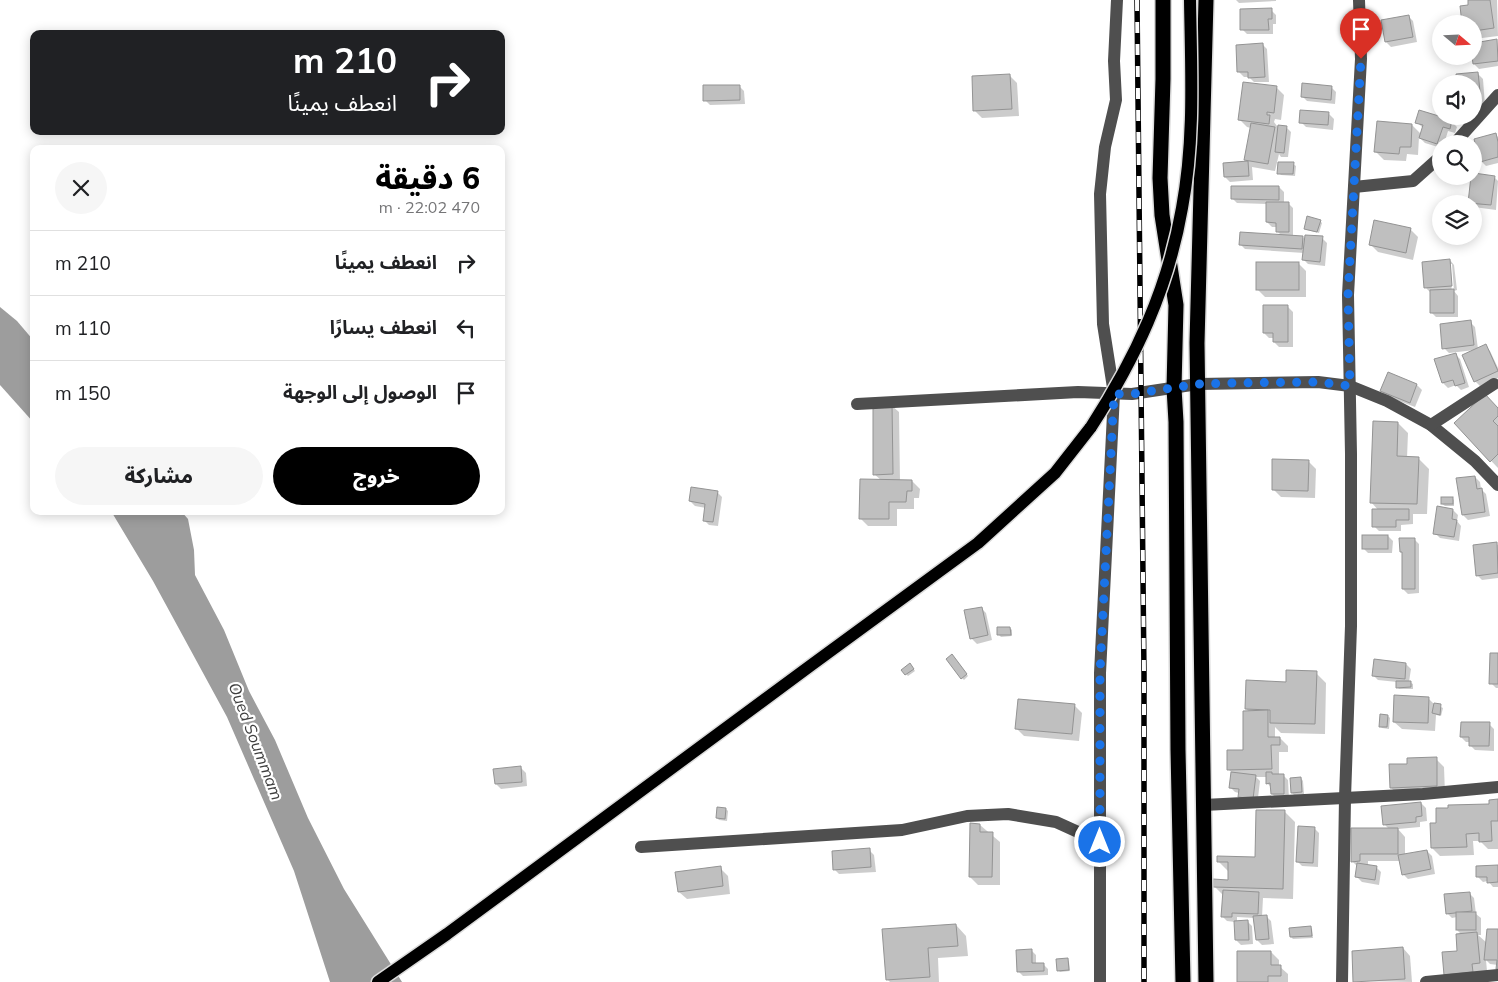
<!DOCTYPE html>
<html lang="ar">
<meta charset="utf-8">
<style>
:root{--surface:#fff;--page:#f6f6f6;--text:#202124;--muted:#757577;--line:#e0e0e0;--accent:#000}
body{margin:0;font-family:Mulish,"Noto Sans Arabic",sans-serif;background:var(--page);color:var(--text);direction:rtl;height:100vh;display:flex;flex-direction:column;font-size:19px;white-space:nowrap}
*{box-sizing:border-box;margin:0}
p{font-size:16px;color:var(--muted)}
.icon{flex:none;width:28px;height:28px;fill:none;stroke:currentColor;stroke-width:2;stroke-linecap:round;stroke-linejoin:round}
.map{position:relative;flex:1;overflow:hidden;direction:ltr}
.side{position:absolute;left:30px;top:145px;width:475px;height:370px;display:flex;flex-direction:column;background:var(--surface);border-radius:10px;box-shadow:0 2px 12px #0003;direction:rtl}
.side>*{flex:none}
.banner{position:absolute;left:30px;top:30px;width:475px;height:105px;border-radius:10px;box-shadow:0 2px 12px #0003;direction:rtl;background:#202124;color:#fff;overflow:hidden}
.needle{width:32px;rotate:109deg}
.tools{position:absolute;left:1432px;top:15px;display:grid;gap:10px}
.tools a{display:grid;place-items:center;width:50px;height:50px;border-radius:50%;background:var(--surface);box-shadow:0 2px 12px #0003;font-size:25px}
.pin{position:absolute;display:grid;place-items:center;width:42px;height:42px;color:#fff;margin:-51px -21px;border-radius:50% 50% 50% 0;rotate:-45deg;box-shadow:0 0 5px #0007}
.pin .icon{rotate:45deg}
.me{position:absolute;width:55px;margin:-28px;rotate:0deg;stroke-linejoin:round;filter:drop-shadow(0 0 4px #0008)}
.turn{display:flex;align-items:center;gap:18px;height:105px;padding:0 25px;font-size:22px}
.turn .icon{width:65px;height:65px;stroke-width:2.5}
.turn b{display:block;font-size:35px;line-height:42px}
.round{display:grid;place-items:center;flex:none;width:52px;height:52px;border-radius:26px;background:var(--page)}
.headline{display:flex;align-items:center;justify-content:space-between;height:85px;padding:0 25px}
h1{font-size:30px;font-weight:800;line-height:38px;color:var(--accent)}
.cta{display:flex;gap:10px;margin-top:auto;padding:10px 25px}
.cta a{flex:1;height:58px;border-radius:30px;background:var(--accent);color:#fff;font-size:20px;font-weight:800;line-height:58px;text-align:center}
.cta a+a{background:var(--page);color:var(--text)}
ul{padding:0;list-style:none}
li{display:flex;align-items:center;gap:15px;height:65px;padding:0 25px;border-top:1px solid var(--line)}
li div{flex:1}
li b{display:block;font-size:19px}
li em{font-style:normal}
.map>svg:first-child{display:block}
.water{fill:#9d9d9d}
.shadow{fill:#0003}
.building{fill:#bfbfbf;stroke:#939393}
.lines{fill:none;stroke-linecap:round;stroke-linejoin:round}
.major-casing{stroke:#dbdbdb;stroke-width:15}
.highway-casing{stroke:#dbdbdb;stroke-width:18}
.minor{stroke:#4f4f4f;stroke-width:12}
.major{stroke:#000;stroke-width:12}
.highway{stroke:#000;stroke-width:15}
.rail-casing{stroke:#000;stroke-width:5.5}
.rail{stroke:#fff;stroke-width:4;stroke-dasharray:11;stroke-linecap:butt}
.major-bridge-casing{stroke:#dbdbdb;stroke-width:15;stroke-linecap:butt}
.major-bridge{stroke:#000;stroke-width:12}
.route{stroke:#1a73e8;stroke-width:9;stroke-dasharray:0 16.2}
.labels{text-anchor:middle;stroke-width:4.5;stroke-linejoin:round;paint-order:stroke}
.water-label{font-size:16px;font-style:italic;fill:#3e3e3e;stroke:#fff}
</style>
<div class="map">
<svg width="1498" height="982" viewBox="0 0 1498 982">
<rect width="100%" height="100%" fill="#fff"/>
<g class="water">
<path d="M0,307L17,321L34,341V423L0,385Z"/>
<path d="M111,511H181L188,519L194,550L195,575L224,630L249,691L275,740L308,818L344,889L402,982H330L294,871L227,717L153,581Z"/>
</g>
<g class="shadow">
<path d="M1236,0H1276V1L1239,3Z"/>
<path d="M1469,0H1497L1498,36L1474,39V24Z"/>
<path d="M1271,10L1276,15V24H1273V34H1247L1242,29Z"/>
<path d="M1408,16L1413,21L1417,42L1391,47L1386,42Z"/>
<path d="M1497,41L1498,66L1479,69L1474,64V44Z"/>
<path d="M1262,44L1267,49L1269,82H1254L1249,77H1244L1239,72Z"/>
<path d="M1478,74L1483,79L1485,106H1474V84Z"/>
<path d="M1009,75L1017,83L1019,116L982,118L974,110Z"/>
<path d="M739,86L744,91L745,104L710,105L705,100Z"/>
<path d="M1331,87L1336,92L1335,104L1307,101L1302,96Z"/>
<path d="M1277,88L1284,95L1281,120L1275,119L1274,122L1277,126L1286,127L1291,132L1288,157H1281L1279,154L1275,171L1252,167L1253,180L1230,182L1225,177L1224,164L1248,163L1245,159L1251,128L1247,127L1239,119Z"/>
<path d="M1420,112L1452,122L1457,127L1455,133L1448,131L1444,144H1441V148L1425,143L1419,137L1418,155L1407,154L1406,161L1384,160L1376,152L1412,125L1421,134L1423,128L1417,122Z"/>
<path d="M1329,114L1334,119L1333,130L1306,127L1301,122Z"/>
<path d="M1495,134L1498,137V163L1486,166L1481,161Z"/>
<path d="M1474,154L1476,156L1477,170H1474Z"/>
<path d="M1293,164L1296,166L1295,176L1281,175L1279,173Z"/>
<path d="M1474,175L1494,177L1498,181L1496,210L1474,207V204L1469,202Z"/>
<path d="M1279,187L1284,192V203H1288L1293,208V237H1303L1305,240L1322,238L1327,243L1325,266L1308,264L1303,259L1304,253L1245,249L1240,244L1282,236L1277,231V227H1272L1267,222V204L1237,203L1232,198Z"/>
<path d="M1320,221L1322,223L1319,233L1307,230L1305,228Z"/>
<path d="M1410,229L1418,237L1413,260L1378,252L1370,244Z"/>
<path d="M1450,260L1454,265L1457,290L1454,291L1452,264H1449L1452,292L1454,291L1458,296V317H1436L1431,312V293L1426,288Z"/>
<path d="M1298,263L1306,271V297H1265L1257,289Z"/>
<path d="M1288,307L1293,312V347H1279L1274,342V338H1269L1264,333Z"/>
<path d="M1470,322L1475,327L1478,349L1485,346L1490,351L1498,368V378L1480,386L1475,381L1464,356L1475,350L1449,353L1444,348Z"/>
<path d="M1455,354L1460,359L1469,387L1461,390L1456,385L1448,388L1443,383Z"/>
<path d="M1388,374L1417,385L1422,390L1415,407L1386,396L1381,391Z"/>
<path d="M891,405L899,412L900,481H912L920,489L919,498H914V509H897V526H868L860,518L881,480L874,474Z"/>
<path d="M1498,410V468L1455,423Z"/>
<path d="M1398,423L1408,433L1407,458H1418L1429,469L1427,514H1413V524L1401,525V531H1379L1374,526L1379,511L1371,502Z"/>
<path d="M1308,461L1316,469L1315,498L1281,497L1273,489Z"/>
<path d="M1475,477L1480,482L1481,489L1486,494L1490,516L1468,520L1463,515Z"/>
<path d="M717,492L722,497L718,526L709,525L704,520L706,508L695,506L690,501Z"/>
<path d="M1452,498L1454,500V506H1445L1442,504Z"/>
<path d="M1453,510L1458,515L1457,521L1461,526L1459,541L1440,538L1435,533Z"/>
<path d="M1388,536L1393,541L1392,553H1368L1363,548Z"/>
<path d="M1414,539L1419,544V593L1408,594L1403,589V554L1401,552Z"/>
<path d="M1496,544L1498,545V578L1482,580L1477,575Z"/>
<path d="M981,608L986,613L992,640L977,644L972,639L966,611Z"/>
<path d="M1010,628L1012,630V636L1001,637L999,635Z"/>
<path d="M1498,654V688H1496L1491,683Z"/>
<path d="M954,658L968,676L964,680L962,678Z"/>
<path d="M1406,664L1411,669L1409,682L1413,684V689H1399L1397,687V682L1378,680L1373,675Z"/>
<path d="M912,667L915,671L908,676L906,674Z"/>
<path d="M1316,673L1326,683L1325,734L1281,733L1275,727V738H1280L1288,746V752H1279V775H1283L1288,780L1289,799H1277L1272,794V788L1267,783V777H1256L1260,781L1258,798L1235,792L1230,787L1232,773L1228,769L1245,751L1250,712L1246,709L1287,683Z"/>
<path d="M1428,698L1434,704L1443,708L1441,716L1436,715L1435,731L1402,729L1394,722Z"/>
<path d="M1074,705L1082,713L1079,741L1024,736L1016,728Z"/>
<path d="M1388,716L1390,718L1389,729L1382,728L1380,726Z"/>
<path d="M1489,724L1494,729V751L1475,750L1470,745V742H1466L1461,737Z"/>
<path d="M1436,759L1444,767L1445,794L1399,795L1391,788L1409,765Z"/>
<path d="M521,768L526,773L527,786L501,789L496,784Z"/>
<path d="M1301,778L1303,781L1304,794L1294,795L1292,793Z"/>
<path d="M1498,801V849H1488L1480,841H1473L1474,855L1440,856L1432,848Z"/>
<path d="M1421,803L1426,808L1427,821L1420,822V827L1398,829L1405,837V855L1427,851L1432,856L1435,874L1408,879L1403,874L1401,861H1368V866L1376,867L1381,872L1379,885L1362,882L1357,877L1358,867L1352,861L1389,829L1385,825Z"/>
<path d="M718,809H726L728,811L727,821L719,820L717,818Z"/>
<path d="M1284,811L1295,822L1293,899L1263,898L1262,917L1266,916L1271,921L1274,944L1262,945L1257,940L1255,918L1237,917V922L1247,921L1252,926L1253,944L1241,945L1236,940L1235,922L1227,921L1222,916L1224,896L1214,886L1229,881V872L1218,861L1256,858Z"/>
<path d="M980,825L1000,842V885H978L970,877Z"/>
<path d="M1314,828L1319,833L1318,867L1302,866L1297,861Z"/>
<path d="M869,850L874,855L876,872L839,874L834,869Z"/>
<path d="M1498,866V887H1493L1488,881L1483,882L1478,877Z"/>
<path d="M720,868L728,876L730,894L687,899L679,892Z"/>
<path d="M1469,893L1474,898L1476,914L1481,918V935H1478L1487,943L1498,931V968V965L1490,964L1486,960L1487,971L1453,982L1462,935L1457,930V917L1452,918L1447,913Z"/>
<path d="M956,925L966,936L968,956L938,958L939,982H890L887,979Z"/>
<path d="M1310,927L1312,929L1313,938L1293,939L1291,937Z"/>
<path d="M1403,948L1410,956L1412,982L1354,981Z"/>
<path d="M1031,950L1036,955V964H1043L1048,969V975L1023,976L1018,971Z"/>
<path d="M1271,952L1279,960V966L1288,974V982H1239Z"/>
<path d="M1067,959L1069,962L1070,971L1060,972L1058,970Z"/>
</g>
<g class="building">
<path d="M1468,0H1490L1494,28L1474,31V24H1462L1460,6L1468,5Z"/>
<path d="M1272,8V19H1268L1269,30H1240V9Z"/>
<path d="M1409,15L1413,37L1385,42L1381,20Z"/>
<path d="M1497,39L1498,61L1473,64L1472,56H1474V43Z"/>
<path d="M1263,43L1265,77L1248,78V72H1237L1236,45Z"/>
<path d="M1478,72L1481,101L1474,102V84H1457L1456,74Z"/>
<path d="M1010,74L1012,109L973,111L972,76Z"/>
<path d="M1243,82L1277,86L1274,113L1267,112V115H1270L1269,124L1238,120Z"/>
<path d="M1302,83L1332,86L1331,100L1301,97Z"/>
<path d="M703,85H740V100L703,101Z"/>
<path d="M1300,110L1329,112L1328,125L1299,123Z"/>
<path d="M1419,110L1452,120L1450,129L1443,127L1437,144L1419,138L1423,125L1415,123Z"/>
<path d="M1377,121L1412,124L1411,147H1400L1399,154L1374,152Z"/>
<path d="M1251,123L1275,127L1268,164L1244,160Z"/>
<path d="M1278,125L1287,126L1284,153L1275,152Z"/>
<path d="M1496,133L1498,142V157L1480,162L1474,139Z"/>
<path d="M1248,161L1249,176L1224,177L1223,163Z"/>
<path d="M1278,162H1294L1293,174H1277Z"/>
<path d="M1474,173L1495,176L1491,205L1468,203L1471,176H1474Z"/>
<path d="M1231,186H1279V200L1231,199Z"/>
<path d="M1266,202H1289V232H1276V223L1266,222Z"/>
<path d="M1307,216L1321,220L1317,232L1304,229Z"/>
<path d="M1374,220L1411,228L1406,253L1369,245Z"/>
<path d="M1240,232L1303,236L1302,249L1239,245Z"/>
<path d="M1305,235L1323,236L1320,262L1302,260Z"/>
<path d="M1450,259L1452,286L1424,288L1422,262Z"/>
<rect x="1256" y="262" width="43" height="28"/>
<path d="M1454,289V313H1430V290Z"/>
<path d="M1263,305H1288V342H1273V333H1263Z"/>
<path d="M1471,320L1474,345L1442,349L1440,324Z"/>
<path d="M1486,344L1498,371L1474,382L1462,355Z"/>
<path d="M1456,353L1465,383L1455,386L1453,380L1442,383L1434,359Z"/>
<path d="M1388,372L1417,384L1410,403L1380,391Z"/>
<path d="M1485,394L1498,408V416L1493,421L1498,426V454L1490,462L1454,423Z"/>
<path d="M892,403L893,474L873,475V404Z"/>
<path d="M1373,421L1398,422L1397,456L1419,457L1417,504L1370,503Z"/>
<path d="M1272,459L1309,460L1308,491L1272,490Z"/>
<path d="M1475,476L1477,489L1482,488L1485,512L1462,515L1456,478Z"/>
<path d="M860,479L912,480V491H907L906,502H889V519H859Z"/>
<path d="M691,487L718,491L713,522L703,521L705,504L689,501Z"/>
<rect x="1441" y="497" width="12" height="7"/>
<path d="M1437,506L1453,509L1452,519L1457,520L1454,537L1433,534Z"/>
<path d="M1372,509H1409V520H1396V527H1372Z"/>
<rect x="1362" y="535" width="26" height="14"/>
<path d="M1399,538H1415V589H1402V552H1400Z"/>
<path d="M1497,542L1498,573L1476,576L1473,545Z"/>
<path d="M982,607L988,635L970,639L964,610Z"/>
<path d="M997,627H1010L1011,635H997Z"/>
<path d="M1490,653H1498V684H1489Z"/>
<path d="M952,654L967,674L961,679L946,659Z"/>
<path d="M1374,659L1406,663L1405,679L1372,676Z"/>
<path d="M910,663L914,669L905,675L901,670Z"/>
<path d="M1286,670L1317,671L1315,724L1270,723V710L1245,709L1246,680L1286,682Z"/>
<path d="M1396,681H1411V687L1396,688Z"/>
<path d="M1394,695L1429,697L1428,723L1393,722Z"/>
<path d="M1018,699L1075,704L1072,734L1015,729Z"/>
<path d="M1434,703L1441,704L1440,715L1432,713Z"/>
<path d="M1268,710V737H1280V745H1271L1272,769L1227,770V750H1243V711Z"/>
<path d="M1380,714L1388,715L1387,727H1379Z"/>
<path d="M1461,722H1490L1489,746H1469V737H1460Z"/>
<path d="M1437,757V786L1390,788L1389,764H1407V758Z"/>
<path d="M521,766L522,782L495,784L493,769Z"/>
<path d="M1231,772L1256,775L1253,799L1238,797L1239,789L1229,788Z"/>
<path d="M1266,772H1272V774H1284V794H1271L1270,783L1266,784Z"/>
<path d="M1301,777L1302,792L1291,793L1290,778Z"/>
<path d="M1498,799V821H1491L1492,841L1479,842V833L1466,834L1467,847L1431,848L1430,823H1436V808H1448V805L1489,804V800Z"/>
<path d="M1421,802L1422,816L1416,817V822L1383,825L1381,806Z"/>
<path d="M717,807L726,808L725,819L716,818Z"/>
<path d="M1256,810H1285L1283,889L1213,887V879L1228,880V862H1217V856L1255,857Z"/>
<path d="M970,823L980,824V832H993L992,877H969Z"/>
<path d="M1298,826L1315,827L1313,863L1296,862Z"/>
<path d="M1351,828H1398V854H1360V861L1351,862Z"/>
<path d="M870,848L871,867L833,870L832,851Z"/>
<path d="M1427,850L1431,869L1402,875L1398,855Z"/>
<path d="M1357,863L1377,866L1375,880L1355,877Z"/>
<path d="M1498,865V882L1487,883V877H1476V866Z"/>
<path d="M721,866L723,886L678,892L675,872Z"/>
<path d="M1223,890L1259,892L1258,914L1232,913V917H1221Z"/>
<path d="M1470,892L1472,911L1446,914L1444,894Z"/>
<rect x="1456" y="912" width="20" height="18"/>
<path d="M1267,915L1269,939L1256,940L1253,916Z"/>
<path d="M1248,920L1249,940H1235L1234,921Z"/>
<path d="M956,924L958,946L928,948L930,977L886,980L882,929Z"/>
<path d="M1311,926L1312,936L1290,937L1289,928Z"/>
<path d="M1487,929H1498V969H1496L1497,960H1484Z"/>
<path d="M1477,932L1480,963L1472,964L1473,972L1444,975L1442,952L1457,951L1456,934Z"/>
<path d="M1403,947L1405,979L1353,982L1352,951Z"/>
<path d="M1032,949V963H1044V971L1017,972L1016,950Z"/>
<path d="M1237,951H1271V965H1281V976H1268V982H1237Z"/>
<path d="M1068,958L1069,970L1057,971L1056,959Z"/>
</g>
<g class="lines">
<defs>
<path id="major" d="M378,982L447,934L810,666L978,543L1055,473L1091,427"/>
<g id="highway">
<path d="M1163,0V79L1160,178L1162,215L1176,305L1174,388L1176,422L1178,750L1183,982"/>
<path d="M1206,982L1197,343L1206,0"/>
</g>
</defs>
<use href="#major" class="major-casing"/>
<use href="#highway" class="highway-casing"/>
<g class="minor">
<path d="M1454,144L1498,95"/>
<path d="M1354,187L1413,181L1441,156"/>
<path d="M857,404L1078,392L1132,394L1198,384L1318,382L1350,386L1387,401L1431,425L1475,461L1498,485"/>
<path d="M1431,425L1494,384"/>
<path d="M1204,805L1423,794L1498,787"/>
<path d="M641,847L902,830L967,816L1008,814L1056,822L1100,842"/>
<path d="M1100,982V673L1114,394L1103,324L1100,194L1105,147L1116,100L1114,61L1117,0"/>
<path d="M1342,982L1345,798L1351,626V454L1348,295L1361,59L1359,0"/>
<path d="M1426,982L1498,975"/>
</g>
<use href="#major" class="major"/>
<use href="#highway" class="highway"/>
<defs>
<path id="rail" d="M1137,0L1144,673V982"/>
</defs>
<use href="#rail" class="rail-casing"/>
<use href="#rail" class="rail"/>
<defs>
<path id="major-bridge" d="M1091,427C1135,359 1168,289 1182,208C1195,139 1191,69 1190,0"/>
</defs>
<use href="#major-bridge" class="major-bridge-casing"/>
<use href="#major-bridge" class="major-bridge"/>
</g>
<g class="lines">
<path class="route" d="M1100,842V673L1114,394H1132L1198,384L1232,383L1318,382L1350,386L1348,295L1361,59"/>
</g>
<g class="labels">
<g class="water-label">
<text transform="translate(256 741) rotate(69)" y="6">Oued Soummam</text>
</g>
</g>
</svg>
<div class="tools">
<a><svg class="needle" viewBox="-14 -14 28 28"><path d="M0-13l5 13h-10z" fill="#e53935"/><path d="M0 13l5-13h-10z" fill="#757577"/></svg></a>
<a><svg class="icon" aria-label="sound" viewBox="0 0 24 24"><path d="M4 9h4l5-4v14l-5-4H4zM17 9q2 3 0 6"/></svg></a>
<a><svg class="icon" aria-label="search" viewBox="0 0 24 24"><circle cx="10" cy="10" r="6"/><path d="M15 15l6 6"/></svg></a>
<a><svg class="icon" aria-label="layers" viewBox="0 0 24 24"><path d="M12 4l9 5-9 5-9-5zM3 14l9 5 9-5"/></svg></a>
</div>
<div class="pin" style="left:1361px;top:59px;background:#d93025"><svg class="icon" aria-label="arrive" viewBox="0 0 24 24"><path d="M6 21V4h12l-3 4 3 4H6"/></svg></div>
<svg class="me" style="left:1100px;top:842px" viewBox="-20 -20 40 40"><circle r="17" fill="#1a73e8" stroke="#fff" stroke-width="3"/><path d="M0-11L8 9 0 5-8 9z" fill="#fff"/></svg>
<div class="banner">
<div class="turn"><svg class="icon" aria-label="right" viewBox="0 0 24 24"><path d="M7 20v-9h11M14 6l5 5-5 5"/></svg><div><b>210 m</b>انعطف يمينًا</div></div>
</div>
<section class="side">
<div class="headline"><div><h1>6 دقيقة</h1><p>470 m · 22:02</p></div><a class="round"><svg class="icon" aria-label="close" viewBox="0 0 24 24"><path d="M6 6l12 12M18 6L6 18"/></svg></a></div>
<ul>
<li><svg class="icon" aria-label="right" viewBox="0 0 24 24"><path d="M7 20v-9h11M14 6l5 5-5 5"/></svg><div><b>انعطف يمينًا</b></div><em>210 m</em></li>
<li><svg class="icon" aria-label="left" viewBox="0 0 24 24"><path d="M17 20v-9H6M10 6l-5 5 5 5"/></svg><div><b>انعطف يسارًا</b></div><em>110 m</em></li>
<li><svg class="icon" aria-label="arrive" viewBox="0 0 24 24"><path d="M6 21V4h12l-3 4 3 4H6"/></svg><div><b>الوصول إلى الوجهة</b></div><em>150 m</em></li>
</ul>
<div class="cta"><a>خروج</a><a>مشاركة</a></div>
</section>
</div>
